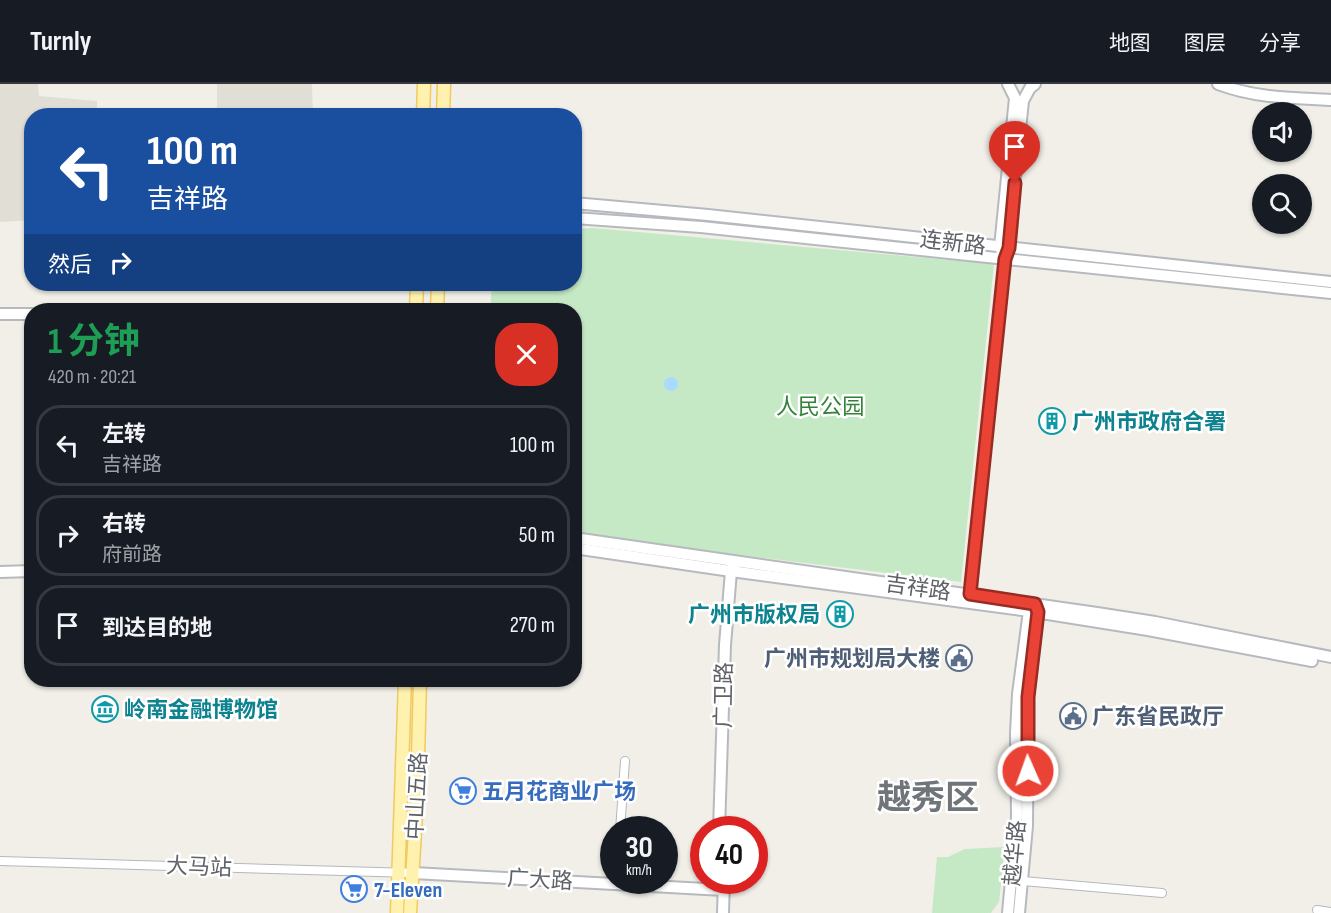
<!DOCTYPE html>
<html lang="zh">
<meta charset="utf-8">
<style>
:root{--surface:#171b24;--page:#242831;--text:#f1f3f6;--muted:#9ea1a6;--line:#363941}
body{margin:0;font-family:"Sofia Sans Condensed","Noto Sans SC",sans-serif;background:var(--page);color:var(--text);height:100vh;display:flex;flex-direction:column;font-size:22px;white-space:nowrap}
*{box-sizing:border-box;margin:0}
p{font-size:20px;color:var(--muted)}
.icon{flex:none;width:33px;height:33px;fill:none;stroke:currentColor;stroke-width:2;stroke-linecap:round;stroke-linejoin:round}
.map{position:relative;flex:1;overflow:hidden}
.side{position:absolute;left:24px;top:219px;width:558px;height:384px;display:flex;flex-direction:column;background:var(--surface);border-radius:24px;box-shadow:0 2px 4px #0004}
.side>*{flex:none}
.hud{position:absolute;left:24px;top:24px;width:558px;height:183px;border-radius:24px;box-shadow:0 2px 4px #0004;background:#1a4fa0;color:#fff;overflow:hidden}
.fabs{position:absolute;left:1252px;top:18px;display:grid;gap:12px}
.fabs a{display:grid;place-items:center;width:60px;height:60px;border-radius:50%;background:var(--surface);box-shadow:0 2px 4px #0004;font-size:30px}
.speed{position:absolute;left:600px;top:732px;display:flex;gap:12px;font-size:30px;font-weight:700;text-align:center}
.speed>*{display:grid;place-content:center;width:78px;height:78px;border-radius:50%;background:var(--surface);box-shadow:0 2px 4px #0004;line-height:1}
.speed small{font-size:15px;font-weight:400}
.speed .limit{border:9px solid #d22;background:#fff;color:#111}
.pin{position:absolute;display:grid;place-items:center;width:51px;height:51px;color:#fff;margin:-62px -26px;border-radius:50% 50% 50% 0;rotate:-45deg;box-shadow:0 0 6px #0007}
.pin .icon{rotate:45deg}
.me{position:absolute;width:66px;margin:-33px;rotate:358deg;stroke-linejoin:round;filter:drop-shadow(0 0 4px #0008)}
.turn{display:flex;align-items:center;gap:21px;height:126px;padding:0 24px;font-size:27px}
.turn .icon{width:78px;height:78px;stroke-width:2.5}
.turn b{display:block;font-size:42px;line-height:51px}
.then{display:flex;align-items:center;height:57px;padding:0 24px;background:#0003;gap:12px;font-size:22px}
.round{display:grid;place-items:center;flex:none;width:63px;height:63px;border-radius:24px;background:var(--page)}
.head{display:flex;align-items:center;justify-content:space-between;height:102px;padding:0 24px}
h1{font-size:36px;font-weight:700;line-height:45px;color:#1e9e55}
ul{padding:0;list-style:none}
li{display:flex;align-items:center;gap:18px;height:81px;margin:0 12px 9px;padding:0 12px;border:3px solid var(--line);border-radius:24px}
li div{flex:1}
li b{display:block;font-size:22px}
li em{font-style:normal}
header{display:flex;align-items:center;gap:36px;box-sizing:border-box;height:84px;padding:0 30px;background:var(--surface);border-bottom:2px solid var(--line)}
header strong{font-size:28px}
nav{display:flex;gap:33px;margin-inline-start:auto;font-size:21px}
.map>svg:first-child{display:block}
.education{fill:#e1ded6}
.green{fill:#c5e8c5}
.water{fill:#aadaff}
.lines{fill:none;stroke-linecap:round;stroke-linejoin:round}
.street-casing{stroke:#b5b8bc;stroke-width:10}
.secondary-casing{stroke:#b6babf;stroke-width:14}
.primary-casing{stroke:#f2c960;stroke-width:15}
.street{stroke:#fff;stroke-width:8}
.secondary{stroke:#fff;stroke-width:10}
.primary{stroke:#fff2af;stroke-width:12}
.route-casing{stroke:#982c22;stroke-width:15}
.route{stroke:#ea4335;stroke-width:10}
.labels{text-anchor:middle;stroke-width:5;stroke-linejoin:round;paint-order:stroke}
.street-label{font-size:22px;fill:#5f6368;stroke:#fff}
.park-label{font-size:22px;fill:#348238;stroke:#fff}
.culture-label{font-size:22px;font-weight:bold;fill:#0d838f;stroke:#fff;text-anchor:start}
.service-label{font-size:22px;font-weight:bold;fill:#4e5e75;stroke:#fff;text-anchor:end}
.shop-label{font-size:22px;font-weight:bold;fill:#366cbe;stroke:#fff;text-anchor:start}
.town-label{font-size:34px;font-weight:bold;fill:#70757a;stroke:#fff}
</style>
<header>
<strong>Turnly</strong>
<nav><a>地图</a><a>图层</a><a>分享</a></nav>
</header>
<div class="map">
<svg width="1331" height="829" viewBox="0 0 1331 829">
<rect width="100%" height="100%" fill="#f1efe8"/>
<g class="education">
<path d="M0,0H38L39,12L97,17V31L32,32L31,136L0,138Z"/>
<path d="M217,0H312L313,31H233V26L217,24Z"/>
</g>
<g class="green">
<path d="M593,144L994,180L961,498L575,451L574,226H490L492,200H574L575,145Z"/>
<path d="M1005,763L999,818L991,829H932L937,773H948L965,765Z"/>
</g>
<circle class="water" cx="671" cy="300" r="7"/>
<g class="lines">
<defs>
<g id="street">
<path d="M970,510L1005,175"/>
<path d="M620,746L625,677"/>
<path d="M0,777L413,789"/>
<path d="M1023,797L1162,809"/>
<path d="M1317,826L1331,828"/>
</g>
<g id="secondary">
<path d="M1218,0C1255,14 1292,14 1331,16"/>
<path d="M574,119L708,131L1331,198"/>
<path d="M574,134L701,143L1331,209"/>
<path d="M1002,169L1000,163L1015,14L1008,0"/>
<path d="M1007,169L1023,17L1030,4L1035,0"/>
<path d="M0,230H32"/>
<path d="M574,454L1097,529L1155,538L1331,573"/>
<path d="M574,464L731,487L1029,527L1148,546L1312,577"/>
<path d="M0,488L32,487"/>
<path d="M719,746L725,561L731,487L734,481"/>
<path d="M413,789L724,806"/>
<path d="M723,829L724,796"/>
<path d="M1008,829L1017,732L1016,649L1018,610L1029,527L1033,522"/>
<path d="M1019,829L1027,742L1028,613L1038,528L1036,523"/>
</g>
<g id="primary">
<path d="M423,32L424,0"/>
<path d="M443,32L444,0"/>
<path d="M416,226L417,200"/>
<path d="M437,226L438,200"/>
<path d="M397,829L405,596"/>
<path d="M410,829L417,714L420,596"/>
</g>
</defs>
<use href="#street" class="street-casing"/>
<use href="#secondary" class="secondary-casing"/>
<use href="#primary" class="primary-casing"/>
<use href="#street" class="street"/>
<use href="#secondary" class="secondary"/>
<use href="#primary" class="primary"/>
</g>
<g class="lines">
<defs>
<path id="route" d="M1015,99L1009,164L1005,175L970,510L1035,520L1038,528L1028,613V687"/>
</defs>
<use href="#route" class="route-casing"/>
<use href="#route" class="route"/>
</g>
<defs>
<symbol id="building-ring" viewBox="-11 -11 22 22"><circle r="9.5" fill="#fff" stroke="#0f9aa8" stroke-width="1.5"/><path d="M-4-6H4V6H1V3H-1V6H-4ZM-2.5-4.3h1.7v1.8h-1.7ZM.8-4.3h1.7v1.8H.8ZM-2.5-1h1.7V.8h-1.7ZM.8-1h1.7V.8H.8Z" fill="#0f9aa8"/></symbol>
<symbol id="civic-ring" viewBox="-11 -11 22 22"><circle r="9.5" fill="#fff" stroke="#5c6f8a" stroke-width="1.5"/><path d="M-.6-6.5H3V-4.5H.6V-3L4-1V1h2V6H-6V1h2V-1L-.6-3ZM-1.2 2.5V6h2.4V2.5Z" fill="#5c6f8a"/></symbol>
<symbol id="museum-ring" viewBox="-11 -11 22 22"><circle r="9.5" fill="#fff" stroke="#0f9aa8" stroke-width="1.5"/><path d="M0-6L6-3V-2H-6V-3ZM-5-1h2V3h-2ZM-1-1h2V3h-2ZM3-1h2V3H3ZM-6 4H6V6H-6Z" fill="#0f9aa8"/></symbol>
<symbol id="supermarket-ring" viewBox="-11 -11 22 22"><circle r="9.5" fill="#fff" stroke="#3f7fe0" stroke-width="1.5"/><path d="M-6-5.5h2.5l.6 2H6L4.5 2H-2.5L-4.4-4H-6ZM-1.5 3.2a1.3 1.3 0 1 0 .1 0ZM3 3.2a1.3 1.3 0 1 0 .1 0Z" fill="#3f7fe0"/></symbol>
</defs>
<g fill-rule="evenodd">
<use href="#building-ring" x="1037" y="322" width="30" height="30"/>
<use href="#building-ring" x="825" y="515" width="30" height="30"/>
<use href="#civic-ring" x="944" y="559" width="30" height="30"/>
<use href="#museum-ring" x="90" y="610" width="30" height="30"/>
<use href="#civic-ring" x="1058" y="617" width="30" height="30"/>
<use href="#supermarket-ring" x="448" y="692" width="30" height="30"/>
<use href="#supermarket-ring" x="339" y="790" width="30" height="30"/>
</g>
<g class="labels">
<g class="street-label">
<text transform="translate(953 158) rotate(7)" y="8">连新路</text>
<text transform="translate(918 503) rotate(8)" y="8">吉祥路</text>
<text transform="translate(723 611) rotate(-89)" y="8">广卫路</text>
<text transform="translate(416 712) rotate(-87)" y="8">中山五路</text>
<text transform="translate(1014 769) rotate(-85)" y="8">越华路</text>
<text transform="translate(199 782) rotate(2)" y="8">大马站</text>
<text transform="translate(540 795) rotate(3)" y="8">广大路</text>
</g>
<g class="park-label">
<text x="820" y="330">人民公园</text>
</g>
<g class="culture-label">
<text x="1072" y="345">广州市政府合署</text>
<text x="820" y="538" text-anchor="end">广州市版权局</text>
<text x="124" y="633">岭南金融博物馆</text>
</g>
<g class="service-label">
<text x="940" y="582">广州市规划局大楼</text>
<text x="1092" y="640" text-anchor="start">广东省民政厅</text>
</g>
<g class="shop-label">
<text x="482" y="715">五月花商业广场</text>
<text x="374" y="813">7-Eleven</text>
</g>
<g class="town-label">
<text x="928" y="725">越秀区</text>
</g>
</g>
</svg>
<div class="fabs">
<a><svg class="icon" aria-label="sound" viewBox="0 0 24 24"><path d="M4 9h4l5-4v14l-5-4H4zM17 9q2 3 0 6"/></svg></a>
<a><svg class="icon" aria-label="search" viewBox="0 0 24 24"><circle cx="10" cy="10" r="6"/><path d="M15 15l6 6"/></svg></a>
</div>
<div class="speed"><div>30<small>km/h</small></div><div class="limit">40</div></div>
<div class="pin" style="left:1015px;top:99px;background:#d93025"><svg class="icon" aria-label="arrive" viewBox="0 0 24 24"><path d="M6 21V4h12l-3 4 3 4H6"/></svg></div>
<svg class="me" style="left:1028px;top:687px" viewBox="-20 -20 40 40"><circle r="17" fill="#ea4335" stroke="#fff" stroke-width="3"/><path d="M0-11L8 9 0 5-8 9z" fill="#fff"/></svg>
<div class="hud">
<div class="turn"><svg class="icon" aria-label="left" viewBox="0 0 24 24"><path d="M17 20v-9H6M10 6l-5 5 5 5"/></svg><div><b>100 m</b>吉祥路</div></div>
<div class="then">然后<svg class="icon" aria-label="right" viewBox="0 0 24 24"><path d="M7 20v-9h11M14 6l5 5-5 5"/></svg></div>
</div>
<section class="side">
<div class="head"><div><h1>1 分钟</h1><p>420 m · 20:21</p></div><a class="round" style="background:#d93025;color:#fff"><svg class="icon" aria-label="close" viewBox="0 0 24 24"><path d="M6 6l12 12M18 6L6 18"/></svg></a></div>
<ul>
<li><svg class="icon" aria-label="left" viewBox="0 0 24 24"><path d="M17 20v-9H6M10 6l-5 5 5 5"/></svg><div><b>左转</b><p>吉祥路</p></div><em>100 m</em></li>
<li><svg class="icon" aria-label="right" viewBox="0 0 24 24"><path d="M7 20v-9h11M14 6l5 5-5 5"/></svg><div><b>右转</b><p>府前路</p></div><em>50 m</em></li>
<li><svg class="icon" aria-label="arrive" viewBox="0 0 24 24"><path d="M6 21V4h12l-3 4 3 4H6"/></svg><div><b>到达目的地</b></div><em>270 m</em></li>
</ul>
</section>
</div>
